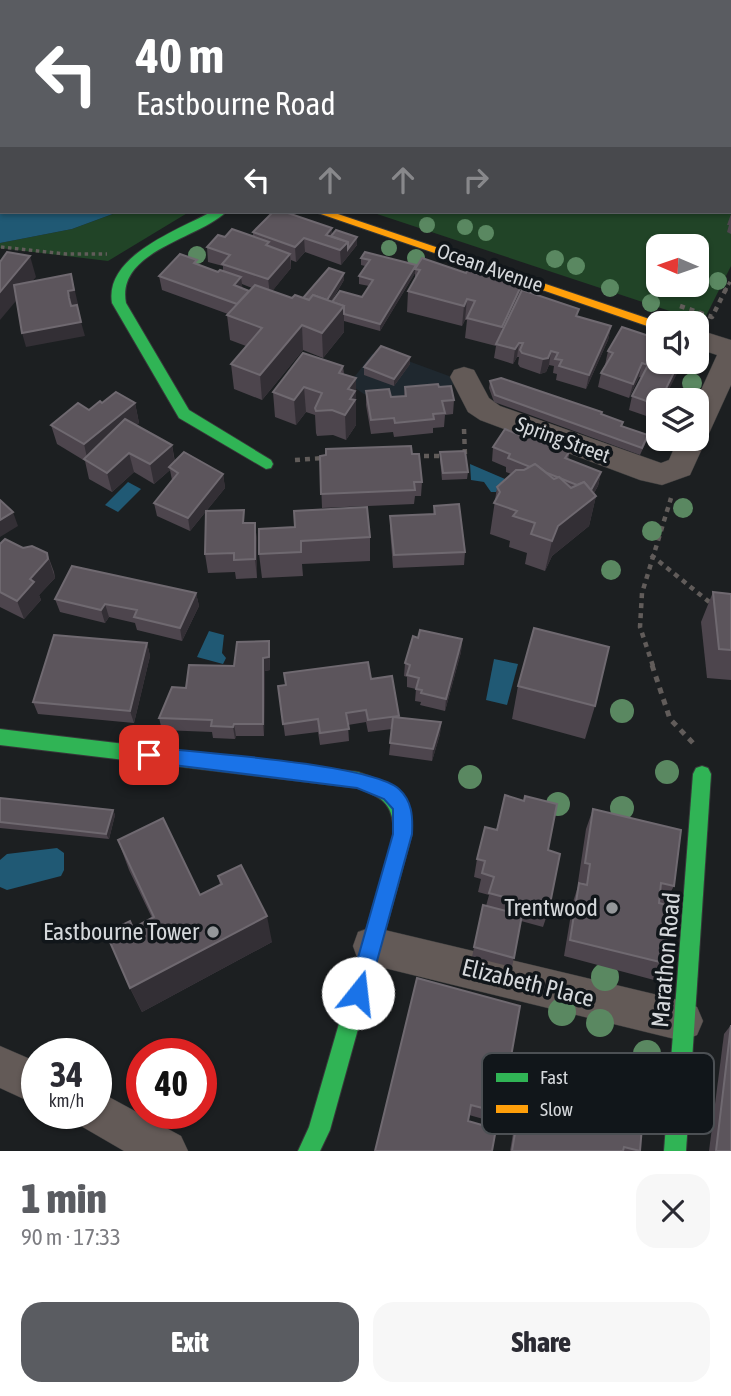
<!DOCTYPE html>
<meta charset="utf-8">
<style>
:root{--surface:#fff;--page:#f7f7f7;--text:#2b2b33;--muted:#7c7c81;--accent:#5a5c61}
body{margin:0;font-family:"Asap Condensed",sans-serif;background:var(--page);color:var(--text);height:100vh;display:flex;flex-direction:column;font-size:26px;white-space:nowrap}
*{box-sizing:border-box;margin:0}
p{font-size:23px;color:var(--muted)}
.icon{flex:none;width:38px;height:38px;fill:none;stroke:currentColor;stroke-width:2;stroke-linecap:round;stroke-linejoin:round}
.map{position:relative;height:1151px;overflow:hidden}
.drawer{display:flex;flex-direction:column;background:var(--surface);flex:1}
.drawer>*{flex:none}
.top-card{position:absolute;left:0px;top:0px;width:732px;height:214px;box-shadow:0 2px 5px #0004;background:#5a5c61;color:#fff;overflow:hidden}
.needle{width:46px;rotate:272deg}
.controls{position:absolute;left:646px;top:234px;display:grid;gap:14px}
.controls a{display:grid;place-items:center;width:63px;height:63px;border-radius:14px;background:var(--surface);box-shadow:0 2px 5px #0004;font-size:35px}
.speed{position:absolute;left:21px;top:1038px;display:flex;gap:14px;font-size:35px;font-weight:700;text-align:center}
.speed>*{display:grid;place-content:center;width:91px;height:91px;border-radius:50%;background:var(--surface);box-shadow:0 2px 5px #0004;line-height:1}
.speed small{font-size:18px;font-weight:400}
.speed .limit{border:10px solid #d22;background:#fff;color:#111}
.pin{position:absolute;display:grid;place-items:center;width:60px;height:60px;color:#fff;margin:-30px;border-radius:14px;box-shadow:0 4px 10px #0006}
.me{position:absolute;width:77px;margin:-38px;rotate:16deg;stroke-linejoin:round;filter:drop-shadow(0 0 5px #0008)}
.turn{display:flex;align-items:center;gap:24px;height:147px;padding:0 21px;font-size:32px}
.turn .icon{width:91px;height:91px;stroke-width:2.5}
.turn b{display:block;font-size:49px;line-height:60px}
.lanes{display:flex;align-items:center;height:66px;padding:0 21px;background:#0003;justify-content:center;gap:35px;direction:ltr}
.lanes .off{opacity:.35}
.round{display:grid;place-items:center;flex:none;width:74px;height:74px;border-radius:21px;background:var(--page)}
.head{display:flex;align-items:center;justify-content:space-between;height:119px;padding:0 21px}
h1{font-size:42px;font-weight:800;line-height:52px;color:var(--accent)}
.cta{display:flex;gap:14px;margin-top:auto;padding:14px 21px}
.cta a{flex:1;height:80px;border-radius:21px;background:var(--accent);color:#fff;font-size:28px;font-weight:800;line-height:80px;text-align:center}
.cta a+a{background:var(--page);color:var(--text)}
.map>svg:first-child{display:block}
.built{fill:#1f282f}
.green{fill:#214427;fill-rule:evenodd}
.water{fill:#205974}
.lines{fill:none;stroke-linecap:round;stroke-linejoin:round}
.street-casing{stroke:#37393a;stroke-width:1}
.fast-casing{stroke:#37393a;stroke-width:2}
.slow-casing{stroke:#37393a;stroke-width:2}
.path-far2{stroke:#615c5a;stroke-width:3.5;stroke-dasharray:3.5 3.5;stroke-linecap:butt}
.path-far1{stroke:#615c5a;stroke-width:4.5;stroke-dasharray:5 5;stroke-linecap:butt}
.path{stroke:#615c5a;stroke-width:5;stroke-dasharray:6 6;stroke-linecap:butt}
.street{fill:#635a57;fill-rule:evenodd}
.fast{fill:#30b455;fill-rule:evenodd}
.slow{fill:#ff9f0a;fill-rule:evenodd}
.tree{fill:#5a8861}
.wall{fill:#4d454d;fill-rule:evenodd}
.shaded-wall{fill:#332f35}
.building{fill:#5c555c;stroke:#6f6970;stroke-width:2}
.route{fill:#1a73e8;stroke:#114b97;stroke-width:2}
.poi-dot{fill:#94979a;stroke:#11161a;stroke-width:2.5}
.labels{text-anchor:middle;stroke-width:7;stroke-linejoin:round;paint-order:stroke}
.street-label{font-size:21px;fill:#d5d8db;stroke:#11161a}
.near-poi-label{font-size:24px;fill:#d5d8db;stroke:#11161a;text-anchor:end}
.near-street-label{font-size:24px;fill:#d5d8db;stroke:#11161a}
.key{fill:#11161a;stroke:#4c5054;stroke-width:2}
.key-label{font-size:19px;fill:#d5d8db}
</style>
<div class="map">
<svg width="731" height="1151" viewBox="0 0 731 1151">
<rect width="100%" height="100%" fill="#1c1f21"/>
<path class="built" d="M381,351L449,376L455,384L422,394L383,397L364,394L349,384L372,354Z"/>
<g class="green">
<path d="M730,45L731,266L703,322L371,212H730ZM658,247H696V285H658Z"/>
<path d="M118,212H189L108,261L0,248V243L72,229Z"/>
</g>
<g class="water">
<path d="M0,0H409L2,2V212H118L72,229L0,243Z"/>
<path d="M470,464L505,479L496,492H491L484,482L471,480Z"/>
<path d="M128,482L141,489L118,512L105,505Z"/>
<path d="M209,631L224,635L222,653L226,658L223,664L197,657Z"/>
<path d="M494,659L518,664L507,705L486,700Z"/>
<path d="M57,848L64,853V870L61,876L7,890L0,887V860L7,854Z"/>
</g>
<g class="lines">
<defs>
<g id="street">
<rect x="730" y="26" width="1" height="12"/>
<path d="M696,329L731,340V385L690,475L662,485L640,480L480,420L468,412L450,377L454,370L464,367L474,370L489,398L500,406L661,463L669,460L678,439H696V401L717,355L696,348Z"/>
<path d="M372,927L683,1001L697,1007L703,1021L697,1035L683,1041L372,965L358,960L353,946L358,932Z"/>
<path d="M0,1046L37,1062V1105L0,1088Z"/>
<path d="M96,1090L181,1136L188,1151H124L81,1126L76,1113H96Z"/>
</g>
<g id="fast">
<path d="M211,212H226C198,239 116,251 126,303L189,410L271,460L273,464L271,468L266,469L179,418L112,303C104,256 178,230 211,212Z"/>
<path d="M0,729L358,772C394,785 410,793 412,834L330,1130L320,1151H298L309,1127L394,834C393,805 385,798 358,788L0,745Z"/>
<path d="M702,766L708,768L711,774L686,1151H664L693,774L696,768Z"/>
</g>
<path id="slow" d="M315,212H332L664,324H658V329L653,328Z"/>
</defs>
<use href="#street" class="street-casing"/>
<use href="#fast" class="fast-casing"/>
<use href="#slow" class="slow-casing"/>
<g class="path-far2">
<path d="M434,0L445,2"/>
<path d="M1,247L66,254H107"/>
<path d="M725,291L731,280"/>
</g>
<g class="path-far1">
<path d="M680,306L712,317L726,289"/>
<path d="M464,429L465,455"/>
<path d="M414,456H443"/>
<path d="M295,460L324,458"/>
<path d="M651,555L713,605"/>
<path d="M653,666L640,627L642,593L671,498"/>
</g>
<path class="path" d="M652,665L670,719L693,743"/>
<use href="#street" class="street"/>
<use href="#fast" class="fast"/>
<use href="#slow" class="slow"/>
</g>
<g class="tree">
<circle cx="427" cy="225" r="8"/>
<circle cx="465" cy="227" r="8"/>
<circle cx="486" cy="233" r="8"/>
<circle cx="389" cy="248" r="8"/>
<circle cx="197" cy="255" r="9"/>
<circle cx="416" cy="258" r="9"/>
<circle cx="555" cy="259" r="9"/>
<circle cx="576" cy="266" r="9"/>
<circle cx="718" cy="281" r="9"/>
<circle cx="610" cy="288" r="9"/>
<circle cx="651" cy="303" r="9"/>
<circle cx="692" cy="383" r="10"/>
<circle cx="683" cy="508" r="10"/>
<circle cx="652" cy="531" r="10"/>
<circle cx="611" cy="570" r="10"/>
<circle cx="622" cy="711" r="12"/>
<circle cx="667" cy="772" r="12"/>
<circle cx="470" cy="777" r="12"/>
<circle cx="558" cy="804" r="12"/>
<circle cx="622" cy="808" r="12"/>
<circle cx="605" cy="977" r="14"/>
<circle cx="562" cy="1012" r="14"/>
<circle cx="600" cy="1023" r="14"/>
<circle cx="647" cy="1054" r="14"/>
</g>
<g class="wall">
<path d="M456,0H485L484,2H468Z"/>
<path d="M731,214V234L727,232L729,225H727Z"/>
<path d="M253,232L332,235L357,245L341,265L305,252L296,262L291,260V268L272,291L292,298H303L344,273V280L331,302L362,297L369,286L359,284V276L365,266L361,265V258L416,265V269L466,273L522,284V290L579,309L577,316L611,326L608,340L586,389L556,380L557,374L553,373L554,366L549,365L546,372L540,374L520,367L518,364L519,357H517L513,364L494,358L496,346L465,338L467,320H465L462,326L407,312L408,291L415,279V273L380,331L344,321V332L323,358L303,350L262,400L234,389L231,364L246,346L230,340L227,315L228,314L162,290L159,276L198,265L218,272L223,271V266L208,262L207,247L225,237L253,236ZM242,284L252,288L249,291L242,288Z"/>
<path d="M608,351L658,362H682L663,401H658V412L655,419L629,410L632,396L642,378L639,377L629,398L598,387L601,373L605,365Z"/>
<path d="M410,357V364L394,386L364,375V367Z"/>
<path d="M343,366L344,374L356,378V425L346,440L333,435L317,436L316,433L315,415L306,412L296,425L275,417L273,392Z"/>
<path d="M490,381L601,414L623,422L622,426L646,442L640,455L494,402L489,388Z"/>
<path d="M405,387H439L454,400L453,414L445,415L444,427L433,428V433L394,437L393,432L371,434L366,405V391L391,397L404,396Z"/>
<path d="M135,403L139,423L136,425L172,445L175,462L223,474L225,488L190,531L157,516L154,503L172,480L170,470L154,484L134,472L112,492L89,479L85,461L57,444L51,425L89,410Z"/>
<path d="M519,435L570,451L568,459L601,472L598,486L594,493L596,496L589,526L552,556L545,571L525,564L527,553L509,547L510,541L490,534L497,487L511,474L506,472V467L492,461L493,447Z"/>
<path d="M440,452L468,472L467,479L442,480L440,459Z"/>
<path d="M412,454L422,482L421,496H415L414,504L322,508L320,456Z"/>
<path d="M434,506L465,552L464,565L393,568L390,529V516L433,514Z"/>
<path d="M245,523H255L257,542V578L236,579L235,572L208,573L205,554Z"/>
<path d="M259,529L370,537V561L302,564L303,576L262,578L259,554Z"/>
<path d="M0,544L47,553L54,572L55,578L39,595L41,600L24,619L0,607Z"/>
<path d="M713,592L731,594V680L707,678L701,622Z"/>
<path d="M196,593L199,606L182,641L137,630L135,623L109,617L105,623L60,612L55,599Z"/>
<path d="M418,638L462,639L461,652L445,711L420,705L421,702L415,701L416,689L407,687V677L404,676L405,663Z"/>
<path d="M269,641L270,670L265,671L264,736H236L235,739L213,738L212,732L162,730L159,718L186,688L234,666Z"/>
<path d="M147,643L150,656L134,723L38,714L33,702Z"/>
<path d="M371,679L399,716V718L441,722L440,734L432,761L389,755L392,729L368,732L366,722L348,725L349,741L320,745L318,732L285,736L278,686Z"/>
<path d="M518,686L595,706L585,739L512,719Z"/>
<path d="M0,798L113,810L115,815L109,839L0,828Z"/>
<path d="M593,809L674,886L664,904V963L654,980L564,956L573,902L579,883L583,884V883L578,882L586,829Z"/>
<path d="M118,840L200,895L220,885L218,876L272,942L142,1012L130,988L133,928L152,918L129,870Z"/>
<path d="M548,850L549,909L543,927L521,921L512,967L472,957L483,905L486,906L489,895L478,892L481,879L474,877L477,859Z"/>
<path d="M417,978L509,1068L505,1079L497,1076L490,1110L487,1120L469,1115L375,1151Z"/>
<path d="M731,1025V1151H709L724,1034Z"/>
<path d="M543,1059L625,1109L640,1151H510L522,1081L525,1073L538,1076L540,1067Z"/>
</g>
<g class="shaded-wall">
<path d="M332,228V242L326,235Z"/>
<path d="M357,237V245L341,265L340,250L348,242Z"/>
<path d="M304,238L305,252L296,262L295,247Z"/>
<path d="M290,254L291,268L270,294L268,279Z"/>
<path d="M30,256L36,277L0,320V292Z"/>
<path d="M416,265L415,273L380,331V324Z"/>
<path d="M344,273V280L322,316V309Z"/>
<path d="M71,274L78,304L72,305L75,321L68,291Z"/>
<path d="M241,277L243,291L234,285Z"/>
<path d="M522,284L520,304L500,345L502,327Z"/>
<path d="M467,299L465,320L462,326L464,306Z"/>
<path d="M344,306V332L323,358L322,333Z"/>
<path d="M81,322L85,336L26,347L22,333Z"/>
<path d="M302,325L303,350L262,400L260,375Z"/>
<path d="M611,326L608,340L586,389L589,375Z"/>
<path d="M519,343L517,357L513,364L515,349Z"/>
<path d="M551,351L549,365L546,372L540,374L543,359Z"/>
<path d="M410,357V364L394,386V379Z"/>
<path d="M679,362H682L681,366L663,401H660Z"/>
<path d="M642,363L639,377L629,398L633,384Z"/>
<path d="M356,378V425L346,440L345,415L348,389Z"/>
<path d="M304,387L306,412L296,425L294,400Z"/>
<path d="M135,403L139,423L91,463L88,462L84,444Z"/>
<path d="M172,445L175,465L169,467L170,470L154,484L150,464Z"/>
<path d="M129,453L134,472L112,492L107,473Z"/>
<path d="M601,472L598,486L589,501L596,496L589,526L552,556L545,571L552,541L558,526L590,491Z"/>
<path d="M223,474L225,488L190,531L188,518Z"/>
<path d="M13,512L18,526L0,537V520Z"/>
<path d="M255,523L257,542V578L255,559Z"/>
<path d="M47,553L55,578L39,595L41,600L24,619L17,601Z"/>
<path d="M196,593L199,606L182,641L180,628Z"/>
<path d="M105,604L109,617L105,623L101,610Z"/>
<path d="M462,639L461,652L445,711L446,699Z"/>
<path d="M269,641L270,670L265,671L264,736L263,724V658Z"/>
<path d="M147,643L150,656L134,723L130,711Z"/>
<path d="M441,722L440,734L432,761L433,749Z"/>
<path d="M234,724L236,736L235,739L233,727Z"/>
<path d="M113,810L115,815L109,839L106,834Z"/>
<path d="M267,916L272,942L142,1012L130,988Z"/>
</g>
<g class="building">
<path d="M370,0H396L407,2H369Z"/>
<path d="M273,212H285L332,228L326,235L348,242L340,250L304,238L295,247L253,232Z"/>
<path d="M232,229L269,242L266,245L290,254L268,279L222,264L230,255L207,247L218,235L225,237Z"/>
<path d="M336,230L357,237L348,249V242L331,236Z"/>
<path d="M7,252L30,256L0,292V262Z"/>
<path d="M365,252L416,265L380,324L344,314V306L332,302L340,291L362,297L373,280L359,276L370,260L361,258Z"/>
<path d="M180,254L197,260L194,263L218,272L220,270L241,277L234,285L249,291L237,304L159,276Z"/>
<path d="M422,258L466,273L469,267L522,284L502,327L467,318L475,301L467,299L464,306L408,291L420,270L415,269Z"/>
<path d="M329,268L344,273L327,300L313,295L309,300L303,298Z"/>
<path d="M71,274L74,290L68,291L69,298L71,306L77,305L81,322L22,333L14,285Z"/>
<path d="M255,285L292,298L295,295L309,300L313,295L344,306L322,333L302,325L260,375L231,364L262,328L227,315Z"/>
<path d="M522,290L579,309L576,316L611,326L589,375L559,366L562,360L555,359L558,353L551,351L548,358L543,359L522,353L520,350L523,343H519L515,349L496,344Z"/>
<path d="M622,327L658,339V362H679L660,401H658V405L632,396L648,365L642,363L633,384L601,373L613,353L608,351Z"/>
<path d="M381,346L410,357L394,379L364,367Z"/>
<path d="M303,353L343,366L339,373L356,378L348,389L355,391L350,399L355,400L345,415L332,410L316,411L315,408L322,393L304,387L294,400L273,392Z"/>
<path d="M501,378L602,412L601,414L623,422L621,426L648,435L642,448L495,395L490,381Z"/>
<path d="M438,384L439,387L451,386L454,400L442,401L445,413L433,414L434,419L395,423L394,418L371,420L366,391L389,389L391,397L406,396L405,387Z"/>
<path d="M116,392L135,403L84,444L51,425L78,403L89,410L100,401L102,403Z"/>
<path d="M125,419L172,445L150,464L129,453L107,473L84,459Z"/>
<path d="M505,429L519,435L523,433L570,451L565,458L601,472L591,490L584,482L577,485L562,479L559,477H557L547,473L535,464L530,467L508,458L510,454L493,447Z"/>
<path d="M411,446L412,454H419L422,482H414L415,490L321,494L320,456L326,455V449Z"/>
<path d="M465,451L468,472L443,473L440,452Z"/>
<path d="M184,452L223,474L188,518L154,503L178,473L169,467Z"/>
<path d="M535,464L554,479L559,477L571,488L584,482L596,496L558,526L552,541L531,534L535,523L513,516L517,511L494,503L500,492L497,487L516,470H524Z"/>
<path d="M0,500L13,512L0,520Z"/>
<path d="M459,504L465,552L394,555L390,516L435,514L434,506Z"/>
<path d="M367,507L370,537L301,541V552L259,554V529L295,527L294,511Z"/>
<path d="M244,510L243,523H255V559L234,560V553L205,554L206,511Z"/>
<path d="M5,539L23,548L32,546L47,553L48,559L30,579L34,582L17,601L0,592V544Z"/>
<path d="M72,566L196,593L180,628L134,617L137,610L105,604L101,610L55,599Z"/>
<path d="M713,592L731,594V650L719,649Z"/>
<path d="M534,628L609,647L595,706L518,686Z"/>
<path d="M420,630L462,639L446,699L421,693L422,690L416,689L419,678L407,675L410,665L405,663L413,636L418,638Z"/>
<path d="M54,635L147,643L130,711L33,702Z"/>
<path d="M269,641V657L263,658V724H234L233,727L211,726L212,720L159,718L172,687L186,688L189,665L234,666L237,642Z"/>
<path d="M368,662L371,679L392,676L399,716L368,720L366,710L346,713L349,729L320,733L318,719L283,724L278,686L286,685L284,673Z"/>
<path d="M393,717L441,722L433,749L390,743Z"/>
<path d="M505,795L524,801L525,796L557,804L548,850L560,854L549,909L489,893L494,877L482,873L485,861L477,859L485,827L497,830Z"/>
<path d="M0,798L113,810L106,834L0,822Z"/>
<path d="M593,809L681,830L674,886L661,883L659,903L670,906L664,963L570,940L579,883L587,885L590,864L585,863Z"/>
<path d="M163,818L200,895L222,884L218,876L241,865L267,916L130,988L106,933L130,921L133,928L154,917L118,840Z"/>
<path d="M483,905L522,915L514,958L474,947Z"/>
<path d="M417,978L520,1006L509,1068L499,1065L490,1110L471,1105L468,1121L496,1129L492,1151H375Z"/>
<path d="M731,1025V1151H716Z"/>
<path d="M543,1059L627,1081L625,1109L643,1114L640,1151L624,1147L623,1151H512L525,1073L541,1077Z"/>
</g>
<path class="route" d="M149,747C195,752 371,764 399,789C412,801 413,816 412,834L366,1001L358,1004L351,1001L348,993L393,834V809L384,799L357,788L149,762L142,760L140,755L142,749Z"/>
<g class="poi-dot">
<circle cx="612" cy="908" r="7"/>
<circle cx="213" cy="932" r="7"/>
</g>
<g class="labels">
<g class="street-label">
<text transform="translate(490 268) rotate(19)" y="7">Ocean Avenue</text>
<text transform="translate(563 440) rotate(20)" y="7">Spring Street</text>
</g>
<g class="near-poi-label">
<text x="598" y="916">Trentwood</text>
<text x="199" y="940">Eastbourne Tower</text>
</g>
<g class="near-street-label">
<text transform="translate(666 960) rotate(-85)" y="8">Marathon Road</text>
<text transform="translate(528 983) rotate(14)" y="8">Elizabeth Place</text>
</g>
</g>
<rect x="482" y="1053" width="232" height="81" rx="10" class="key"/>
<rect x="496" y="1073" width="32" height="9" fill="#30b455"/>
<rect x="496" y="1105" width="32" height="8" fill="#ff9f0a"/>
<g class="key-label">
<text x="540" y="1084">Fast</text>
<text x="540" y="1116">Slow</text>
</g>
</svg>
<div class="controls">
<a><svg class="needle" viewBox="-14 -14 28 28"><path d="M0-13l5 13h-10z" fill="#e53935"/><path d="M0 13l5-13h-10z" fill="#7c7c81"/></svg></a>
<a><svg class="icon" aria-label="sound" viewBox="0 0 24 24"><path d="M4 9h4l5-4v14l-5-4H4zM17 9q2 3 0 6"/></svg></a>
<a><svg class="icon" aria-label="layers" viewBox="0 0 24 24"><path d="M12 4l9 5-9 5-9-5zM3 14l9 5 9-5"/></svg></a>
</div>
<div class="speed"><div>34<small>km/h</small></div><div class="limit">40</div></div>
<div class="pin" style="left:149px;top:755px;background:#d93025"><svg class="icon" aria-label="arrive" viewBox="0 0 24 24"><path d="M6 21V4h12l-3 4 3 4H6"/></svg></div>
<svg class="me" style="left:358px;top:993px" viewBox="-20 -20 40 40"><circle r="19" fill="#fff"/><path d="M0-13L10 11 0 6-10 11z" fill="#1a73e8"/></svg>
<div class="top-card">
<div class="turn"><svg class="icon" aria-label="left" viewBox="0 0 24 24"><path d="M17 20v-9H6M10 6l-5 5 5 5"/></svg><div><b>40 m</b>Eastbourne Road</div></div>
<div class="lanes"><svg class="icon" aria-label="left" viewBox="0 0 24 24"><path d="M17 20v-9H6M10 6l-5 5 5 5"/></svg><svg class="icon off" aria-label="ahead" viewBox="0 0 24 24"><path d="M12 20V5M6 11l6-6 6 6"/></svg><svg class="icon off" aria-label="ahead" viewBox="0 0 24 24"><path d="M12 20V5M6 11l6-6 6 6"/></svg><svg class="icon off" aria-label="right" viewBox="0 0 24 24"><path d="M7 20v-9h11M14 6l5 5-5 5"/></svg></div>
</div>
</div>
<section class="drawer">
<div class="head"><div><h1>1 min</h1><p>90 m · 17:33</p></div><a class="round"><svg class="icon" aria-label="close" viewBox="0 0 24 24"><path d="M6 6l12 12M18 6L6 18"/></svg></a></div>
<div class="cta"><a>Exit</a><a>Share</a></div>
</section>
